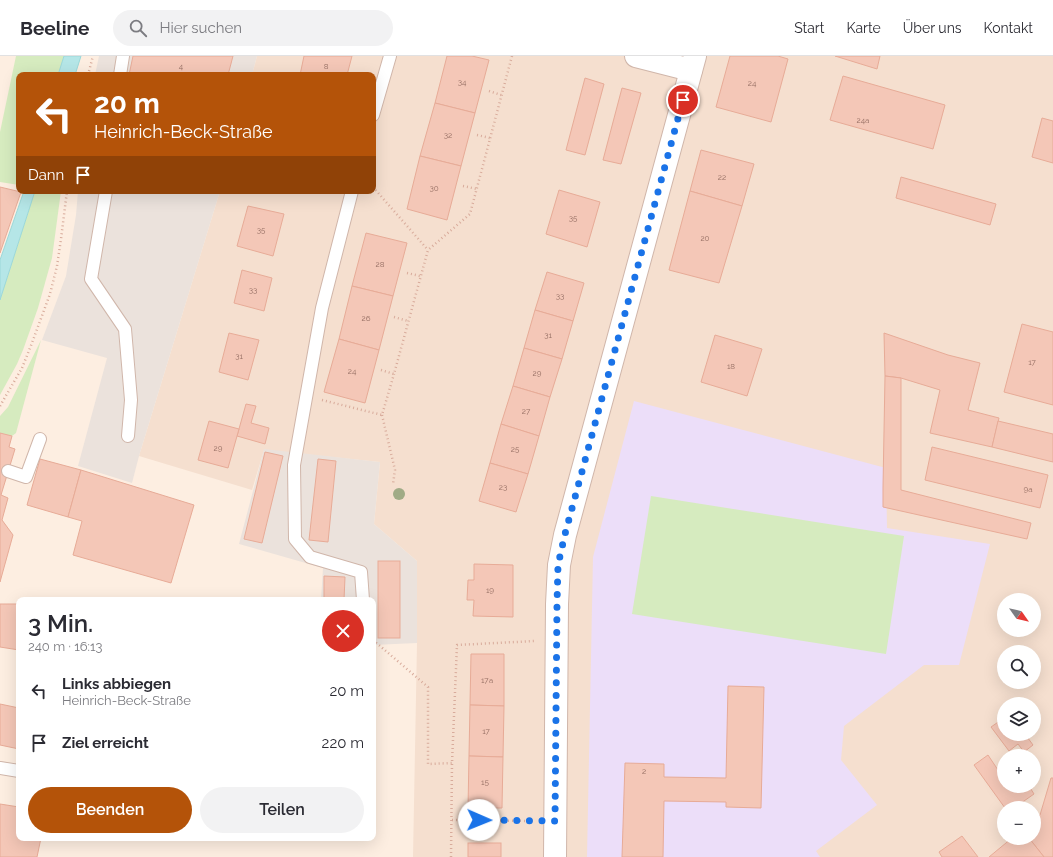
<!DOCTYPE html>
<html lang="de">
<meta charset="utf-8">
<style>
:root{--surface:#fff;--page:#f2f2f3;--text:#2b2b33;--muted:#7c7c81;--line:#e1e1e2;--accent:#b45309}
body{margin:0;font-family:Raleway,sans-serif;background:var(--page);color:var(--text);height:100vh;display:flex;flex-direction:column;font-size:15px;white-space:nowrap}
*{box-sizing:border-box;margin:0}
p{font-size:13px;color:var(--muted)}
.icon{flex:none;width:22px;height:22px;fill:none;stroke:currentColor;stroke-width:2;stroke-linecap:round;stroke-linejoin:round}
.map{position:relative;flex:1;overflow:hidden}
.drawer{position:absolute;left:16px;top:541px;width:360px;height:244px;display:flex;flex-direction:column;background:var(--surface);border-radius:8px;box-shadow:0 4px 16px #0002}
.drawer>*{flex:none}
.guide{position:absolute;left:16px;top:16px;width:360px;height:122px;border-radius:8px;box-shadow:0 4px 16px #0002;background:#b45309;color:#fff;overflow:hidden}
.needle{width:26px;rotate:124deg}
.controls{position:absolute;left:997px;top:537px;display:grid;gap:8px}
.controls a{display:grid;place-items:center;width:44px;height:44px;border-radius:50%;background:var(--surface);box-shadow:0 4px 16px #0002;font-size:20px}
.pin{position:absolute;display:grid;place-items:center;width:34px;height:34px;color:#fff;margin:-17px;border:2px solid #fff;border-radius:50%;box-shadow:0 1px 4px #0007}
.me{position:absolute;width:44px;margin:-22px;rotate:91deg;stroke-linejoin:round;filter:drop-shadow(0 0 3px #0008)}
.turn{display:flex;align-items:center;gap:14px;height:84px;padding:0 12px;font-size:18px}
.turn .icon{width:52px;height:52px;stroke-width:2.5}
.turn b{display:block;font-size:28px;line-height:34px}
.then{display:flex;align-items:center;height:38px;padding:0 12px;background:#0003;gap:8px;font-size:15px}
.round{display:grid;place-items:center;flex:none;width:42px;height:42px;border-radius:21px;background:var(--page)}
.overview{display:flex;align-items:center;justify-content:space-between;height:68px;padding:0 12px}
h1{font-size:24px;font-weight:600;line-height:30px}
.primary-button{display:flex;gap:8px;margin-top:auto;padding:8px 12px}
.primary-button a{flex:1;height:46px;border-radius:24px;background:var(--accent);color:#fff;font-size:16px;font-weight:600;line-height:46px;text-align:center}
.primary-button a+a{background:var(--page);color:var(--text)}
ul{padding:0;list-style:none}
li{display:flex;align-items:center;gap:12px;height:52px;padding:0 12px}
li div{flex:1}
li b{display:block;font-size:15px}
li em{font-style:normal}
header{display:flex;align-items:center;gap:24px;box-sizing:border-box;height:56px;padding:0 20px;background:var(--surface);border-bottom:1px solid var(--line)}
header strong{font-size:19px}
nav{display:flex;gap:22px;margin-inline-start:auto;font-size:14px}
.search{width:280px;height:36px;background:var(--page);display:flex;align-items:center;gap:10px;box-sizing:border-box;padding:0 14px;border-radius:22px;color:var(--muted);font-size:15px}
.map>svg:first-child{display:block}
.residential{fill:#f5dfcf;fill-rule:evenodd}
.industrial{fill:#ebe2dc}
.education{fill:#ecdef9}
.green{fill:#d6ebbf}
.water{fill:#b5e6e7;stroke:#9bd8d9}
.building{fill:#f4c7b7;stroke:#e7ab97}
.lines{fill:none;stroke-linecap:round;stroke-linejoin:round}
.service-casing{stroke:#d0b6aa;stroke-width:14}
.minor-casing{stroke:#d0b6aa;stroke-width:24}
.path{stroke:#d8ab9b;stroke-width:2.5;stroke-dasharray:1 3;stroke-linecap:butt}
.service{stroke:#fff;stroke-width:12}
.minor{stroke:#fff;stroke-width:22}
.tree{fill:#a0ab86}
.route{stroke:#1a73e8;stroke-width:7;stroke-dasharray:0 12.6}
.labels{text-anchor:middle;stroke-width:3;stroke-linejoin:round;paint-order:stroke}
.number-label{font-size:8px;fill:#956e63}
</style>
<header>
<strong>Beeline</strong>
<div class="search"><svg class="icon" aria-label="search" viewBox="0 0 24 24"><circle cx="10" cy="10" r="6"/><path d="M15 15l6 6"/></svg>Hier suchen</div>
<nav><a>Start</a><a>Karte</a><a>Über uns</a><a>Kontakt</a></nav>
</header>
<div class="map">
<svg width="1053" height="801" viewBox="0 0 1053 801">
<rect width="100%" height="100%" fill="#fdeee1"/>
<path class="residential" d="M257,0H1053V801H413L417,587V505L374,468L380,406L264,394L252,434L139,400L220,135H373V19H252ZM1004,544H1034V574H1004ZM1004,596H1034V626H1004ZM1004,648H1034V678H1004ZM1004,700H1034V730H1004ZM1004,752H1034V782H1004Z"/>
<g class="industrial">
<path d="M99,0H257L252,19H95Z"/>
<path d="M78,135H220L139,400L132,427L78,410L107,302L42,284L66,220L76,159Z"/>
<path d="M264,393L380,406L374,468L417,505V587L373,589V544H321L323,512L239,488Z"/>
</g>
<path class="education" d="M634,345L886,412L887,472L990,488L959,609H924L844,670L841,704L877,749L816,795L820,801H587L593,501Z"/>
<g class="green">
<path d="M16,0H64L58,19H19V129L0,126V76Z"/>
<path d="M35,135H61L52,202L38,252L23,294L17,308L0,339V244Z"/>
<path d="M41,284L16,377L12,380L0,377V360L8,351Z"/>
<path d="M651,440L904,480L886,598L632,558Z"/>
</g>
<g class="water">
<path d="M64,0H81L75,19H58Z"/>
<path d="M24,135H35L0,244V204Z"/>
</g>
<g class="building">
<path d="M133,0H233L228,19H129Z"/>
<path d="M304,0H352L347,19H300Z"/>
<path d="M447,0H472L489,4L475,57L435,47Z"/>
<path d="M730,0H778L788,3L771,66L716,51Z"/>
<path d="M835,0H880L877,13Z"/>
<path d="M843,20L945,49L933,93L830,64Z"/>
<path d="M585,22L604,28L585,99L566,94Z"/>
<path d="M622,32L641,37L621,108L603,104Z"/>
<path d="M435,47L475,57L461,110L420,100Z"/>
<path d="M1042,62L1053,65V107L1032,101Z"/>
<path d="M701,94L754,108L742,150L690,135Z"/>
<path d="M420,100L461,110L447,164L407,153Z"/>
<path d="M901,121L996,148L990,169L896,142Z"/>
<path d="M0,131L21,136L0,197Z"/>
<path d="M559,134L600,146L587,191L546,178Z"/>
<path d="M690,135L742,150L719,227L669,214Z"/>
<path d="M248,150L284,158L273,200L237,190Z"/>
<path d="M366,177L407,187L393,240L352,230Z"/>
<path d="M242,214L272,222L264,255L234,247Z"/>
<path d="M547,216L584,227L573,265L535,254Z"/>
<path d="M352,230L393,240L379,294L339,283Z"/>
<path d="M535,254L573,265L562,303L524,292Z"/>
<path d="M1022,268L1053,276V349L1004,336Z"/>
<path d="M229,277L259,284L248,324L219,316Z"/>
<path d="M884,277L948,299L980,307L968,354L999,362L992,391L930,377L940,334L901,322L885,320Z"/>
<path d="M715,279L762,293L747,340L701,326Z"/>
<path d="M339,283L379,294L365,347L324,336Z"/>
<path d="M524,292L562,303L550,341L513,330Z"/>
<path d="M885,320L901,322V434L1031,467L1027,483L883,451V431Z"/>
<path d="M513,330L550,341L539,380L501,368Z"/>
<path d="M246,348L256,350L251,367L269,372L265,388L237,380Z"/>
<path d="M209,365L239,373L228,412L198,404Z"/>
<path d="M998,365L1053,378V406L992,391Z"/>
<path d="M501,368L539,380L528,418L490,407Z"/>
<path d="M0,377L12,380L9,391L15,393L1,439L8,442L2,464L13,479L0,526Z"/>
<path d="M932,391L1048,419L1040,452L925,424Z"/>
<path d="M265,396L283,400L262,487L244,483Z"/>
<path d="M40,403L81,414L68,461L27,449Z"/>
<path d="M318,403L336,405L328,486L309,484Z"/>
<path d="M490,407L528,418L516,456L479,445Z"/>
<path d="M81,414L194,449L171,527L73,499L82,465L68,461Z"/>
<rect x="378" y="505" width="22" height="77"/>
<path d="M474,508L513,509V561L473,560L474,544H467L468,524H474Z"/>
<path d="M324,520L345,521L344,544H324Z"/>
<path d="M0,548H19V594L0,591Z"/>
<path d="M471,598H504V650L470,649Z"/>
<path d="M728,630L764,631L761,752L726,751V746L664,745L663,801H622L625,707L664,708V721L726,722Z"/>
<path d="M0,648L19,652V693L0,689Z"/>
<path d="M470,649L504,650L503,701L469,700Z"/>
<path d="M1004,662V678H1025L1033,689L1024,696L1018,688L1009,695L991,671Z"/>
<path d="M988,699L998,714L1004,709V730H1029L1034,738L1014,752H1005L974,709Z"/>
<path d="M469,700L503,701L502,752H468Z"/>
<path d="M1051,722H1053V801H1044L1029,782H1034V765L1040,759Z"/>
<path d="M0,748L19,751V782H41L37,801H0Z"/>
<path d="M962,780L978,801H942L939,796Z"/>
<path d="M1012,782H1029L1044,801H989Z"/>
<rect x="468" y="787" width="33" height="14"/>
</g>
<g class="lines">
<defs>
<g id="service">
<path d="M120,19L123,0"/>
<path d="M373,59L390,0"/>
<path d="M106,135L91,223L125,273L131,344L128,380"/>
<path d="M352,135L322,252L294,409L295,483L310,501L361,516L363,544"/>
<path d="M8,415L26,421L40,383"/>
<path d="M0,712L19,715"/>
</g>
<g id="minor">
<path d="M636,0L691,14"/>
<path d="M555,801L557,548L559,509L565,479L695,0"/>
</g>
</defs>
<use href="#service" class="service-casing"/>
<use href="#minor" class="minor-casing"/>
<g class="path">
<path d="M88,19L93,0"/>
<path d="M489,35L501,39"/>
<path d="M477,79L490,82"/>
<path d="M463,130L477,133"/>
<path d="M373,131L428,194"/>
<path d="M407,217L420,220"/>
<path d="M394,261L408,265"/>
<path d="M381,314L394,318L428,194L470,158L512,0"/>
<path d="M322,344L382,359L394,318"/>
<path d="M0,350L22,312L32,287L50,238L57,210L61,183L67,135"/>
<path d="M382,359L395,414L393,428"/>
<path d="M373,584L428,631V708L452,707"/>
<path d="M452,764L533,765"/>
<path d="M451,801L452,707L457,589L535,585"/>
</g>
<use href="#service" class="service"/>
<use href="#minor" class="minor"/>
</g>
<circle class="tree" cx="399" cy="438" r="6"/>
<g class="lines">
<path class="route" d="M479,764L555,765L557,548L558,509L565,478L683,44"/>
</g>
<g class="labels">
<g class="number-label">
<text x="181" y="13">4</text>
<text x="326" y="13">8</text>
<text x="462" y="29">34</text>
<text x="752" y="30">24</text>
<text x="863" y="67">24a</text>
<text x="448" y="82">32</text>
<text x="722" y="124">22</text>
<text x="434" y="135">30</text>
<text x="573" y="165">35</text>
<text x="261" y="177">35</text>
<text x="705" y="185">20</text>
<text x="380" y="211">28</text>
<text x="253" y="237">33</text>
<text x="560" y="243">33</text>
<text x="366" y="265">26</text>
<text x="548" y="282">31</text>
<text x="239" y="303">31</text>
<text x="1032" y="309">17</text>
<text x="731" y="313">18</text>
<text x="352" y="318">24</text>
<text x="537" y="320">29</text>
<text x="526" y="358">27</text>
<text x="218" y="395">29</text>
<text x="515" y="396">25</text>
<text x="503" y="434">23</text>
<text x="1028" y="436">9a</text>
<text x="490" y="537">19</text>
<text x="487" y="627">17a</text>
<text x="486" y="678">17</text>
<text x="644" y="718">2</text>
<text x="485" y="729">15</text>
</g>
</g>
</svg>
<div class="controls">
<a><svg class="needle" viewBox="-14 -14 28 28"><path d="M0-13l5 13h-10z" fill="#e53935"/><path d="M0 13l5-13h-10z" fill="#7c7c81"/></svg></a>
<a><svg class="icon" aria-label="search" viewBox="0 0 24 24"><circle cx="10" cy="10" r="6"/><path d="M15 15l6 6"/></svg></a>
<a><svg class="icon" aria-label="layers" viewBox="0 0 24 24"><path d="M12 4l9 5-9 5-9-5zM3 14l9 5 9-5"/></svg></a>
<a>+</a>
<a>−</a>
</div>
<div class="pin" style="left:683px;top:44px;background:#d93025"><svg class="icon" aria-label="arrive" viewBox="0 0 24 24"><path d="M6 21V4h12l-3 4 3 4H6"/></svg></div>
<svg class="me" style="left:479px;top:764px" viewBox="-20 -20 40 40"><circle r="19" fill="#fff"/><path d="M0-13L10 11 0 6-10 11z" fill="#1a73e8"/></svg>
<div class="guide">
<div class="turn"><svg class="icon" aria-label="left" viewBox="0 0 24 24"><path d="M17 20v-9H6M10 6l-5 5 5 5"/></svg><div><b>20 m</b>Heinrich-Beck-Straße</div></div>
<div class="then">Dann<svg class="icon" aria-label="arrive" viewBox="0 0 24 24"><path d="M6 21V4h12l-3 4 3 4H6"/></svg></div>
</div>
<section class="drawer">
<div class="overview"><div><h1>3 Min.</h1><p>240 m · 16:13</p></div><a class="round" style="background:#d93025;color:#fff"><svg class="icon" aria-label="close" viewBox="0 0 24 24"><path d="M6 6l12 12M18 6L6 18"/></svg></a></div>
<ul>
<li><svg class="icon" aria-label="left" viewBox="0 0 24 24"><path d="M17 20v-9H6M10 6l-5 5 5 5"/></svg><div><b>Links abbiegen</b><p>Heinrich-Beck-Straße</p></div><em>20 m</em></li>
<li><svg class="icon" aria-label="arrive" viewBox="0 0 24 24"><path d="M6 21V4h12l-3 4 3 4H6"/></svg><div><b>Ziel erreicht</b></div><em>220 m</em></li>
</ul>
<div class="primary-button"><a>Beenden</a><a>Teilen</a></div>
</section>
</div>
